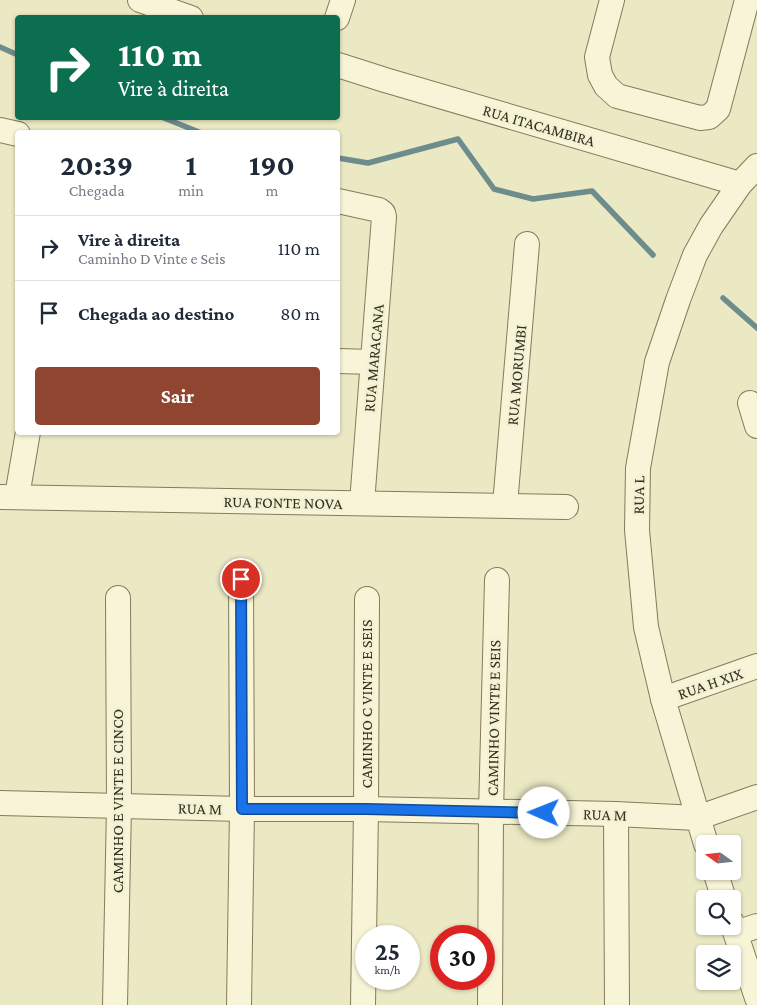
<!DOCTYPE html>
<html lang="pt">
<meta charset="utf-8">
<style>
:root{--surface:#fff;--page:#f6f6f7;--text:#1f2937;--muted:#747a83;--line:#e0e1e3;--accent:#904530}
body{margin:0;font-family:"Crimson Pro",serif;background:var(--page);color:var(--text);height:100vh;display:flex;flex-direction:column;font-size:19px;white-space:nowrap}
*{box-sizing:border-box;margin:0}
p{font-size:16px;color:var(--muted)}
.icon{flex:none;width:28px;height:28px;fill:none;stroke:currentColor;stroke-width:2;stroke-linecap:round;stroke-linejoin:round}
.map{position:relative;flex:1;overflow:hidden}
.side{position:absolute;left:15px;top:130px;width:325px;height:305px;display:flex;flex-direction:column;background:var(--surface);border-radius:5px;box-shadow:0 1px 4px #0004}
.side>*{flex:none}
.banner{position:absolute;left:15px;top:15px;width:325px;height:105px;border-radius:5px;box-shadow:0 1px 4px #0004;background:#0b6e4f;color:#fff;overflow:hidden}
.needle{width:32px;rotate:285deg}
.controls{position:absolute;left:696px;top:835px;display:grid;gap:10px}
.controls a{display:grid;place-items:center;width:45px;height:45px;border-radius:5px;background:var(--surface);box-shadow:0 1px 4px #0004;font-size:25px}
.speed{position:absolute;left:355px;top:925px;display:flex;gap:10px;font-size:25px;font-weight:700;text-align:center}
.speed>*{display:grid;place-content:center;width:65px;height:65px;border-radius:50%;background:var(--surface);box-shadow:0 1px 4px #0004;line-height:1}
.speed small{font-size:12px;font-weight:400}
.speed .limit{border:8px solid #d22;background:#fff;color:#111}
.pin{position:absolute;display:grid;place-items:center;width:42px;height:42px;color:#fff;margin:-21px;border:2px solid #fff;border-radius:50%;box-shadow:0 1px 5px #0007}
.me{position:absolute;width:55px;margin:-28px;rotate:271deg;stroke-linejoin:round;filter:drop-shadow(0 0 4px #0008)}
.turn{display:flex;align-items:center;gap:18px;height:105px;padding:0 20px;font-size:22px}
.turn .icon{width:65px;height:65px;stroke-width:2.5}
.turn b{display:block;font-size:35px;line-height:42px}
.eta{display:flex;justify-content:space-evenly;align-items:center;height:85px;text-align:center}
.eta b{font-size:30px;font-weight:700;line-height:35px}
.cta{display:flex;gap:10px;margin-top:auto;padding:10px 20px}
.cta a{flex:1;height:58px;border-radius:5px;background:var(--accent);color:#fff;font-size:20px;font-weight:700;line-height:58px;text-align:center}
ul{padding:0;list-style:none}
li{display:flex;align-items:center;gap:15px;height:65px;padding:0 20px;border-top:1px solid var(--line)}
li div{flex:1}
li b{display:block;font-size:19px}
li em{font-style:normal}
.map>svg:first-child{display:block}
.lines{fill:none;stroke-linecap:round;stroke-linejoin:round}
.stream{stroke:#6d8c8b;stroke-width:5.5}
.minor-casing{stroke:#857b5c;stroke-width:26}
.minor{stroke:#f7f4d7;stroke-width:24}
.route-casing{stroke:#114b97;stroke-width:12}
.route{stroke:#1a73e8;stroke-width:9}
.labels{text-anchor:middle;stroke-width:4.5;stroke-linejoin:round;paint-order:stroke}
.street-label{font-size:16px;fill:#362f1f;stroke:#f3f1d3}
</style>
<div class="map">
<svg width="757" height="1005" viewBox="0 0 757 1005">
<rect width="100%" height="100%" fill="#ebe8c4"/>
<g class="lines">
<g class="stream">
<path d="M0,47L18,55"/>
<path d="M164,118L199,132"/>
<path d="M338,158L368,163L458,139L494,189L533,199L592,191L653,255"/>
<path d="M723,298L757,328"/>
</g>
<defs>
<g id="minor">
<path d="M140,0L191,18"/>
<path d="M612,0L597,57L600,75L606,86L617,96L700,118L709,117L718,109L747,0"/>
<path d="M337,18L343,0"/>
<path d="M338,65L385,80L740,184"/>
<path d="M0,130L18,134"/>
<path d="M338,201L379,210L383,213L384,217L362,503"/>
<path d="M338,361L372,362"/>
<path d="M750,403L757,426"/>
<path d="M17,496L28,432"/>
<path d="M0,497L566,507"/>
<path d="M505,505L527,244"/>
<path d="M663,699L757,666"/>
<path d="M0,803L242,809H366L616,814L697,818L757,797"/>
<path d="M616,814L617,1005"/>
<path d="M706,844L663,699L646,627L637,530L638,468L657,362L678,300L695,255L711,226L740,184L757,166"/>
<path d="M715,871L724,899"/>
<path d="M732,923L757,998"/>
<path d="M736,933L757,926"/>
<path d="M115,1005L119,806L118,598"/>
<path d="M239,1005L242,809L241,579"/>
<path d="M363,1005L366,809L367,599"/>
<path d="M490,1005L491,812L497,580"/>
</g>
</defs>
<use href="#minor" class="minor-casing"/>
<use href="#minor" class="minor"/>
</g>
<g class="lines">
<defs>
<path id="route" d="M241,579L242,809H366L544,813"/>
</defs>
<use href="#route" class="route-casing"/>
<use href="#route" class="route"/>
</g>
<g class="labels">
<g class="street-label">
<text transform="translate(539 125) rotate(16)" y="6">RUA ITACAMBIRA</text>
<text transform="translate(373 358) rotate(-85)" y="6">RUA MARACANA</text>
<text transform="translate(516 375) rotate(-85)" y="6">RUA MORUMBI</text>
<text transform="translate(638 495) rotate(-89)" y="6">RUA L</text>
<text transform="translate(283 502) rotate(1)" y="6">RUA FONTE NOVA</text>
<text transform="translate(710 683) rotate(-19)" y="6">RUA H XIX</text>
<text transform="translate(366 704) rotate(-90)" y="6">CAMINHO C VINTE E SEIS</text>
<text transform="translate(493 718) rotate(-89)" y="6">CAMINHO VINTE E SEIS</text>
<text transform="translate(117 801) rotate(-90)" y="6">CAMINHO E VINTE E CINCO</text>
<text transform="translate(200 808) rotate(1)" y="6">RUA M</text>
<text transform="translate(605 814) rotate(2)" y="6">RUA M</text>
</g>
</g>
</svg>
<div class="controls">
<a><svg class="needle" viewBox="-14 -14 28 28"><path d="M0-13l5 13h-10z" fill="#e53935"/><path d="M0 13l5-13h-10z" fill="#747a83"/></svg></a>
<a><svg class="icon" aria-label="search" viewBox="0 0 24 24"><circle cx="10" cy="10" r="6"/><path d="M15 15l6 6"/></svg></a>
<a><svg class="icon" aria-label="layers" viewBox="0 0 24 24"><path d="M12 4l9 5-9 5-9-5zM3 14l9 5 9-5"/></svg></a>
</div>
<div class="speed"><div>25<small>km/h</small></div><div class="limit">30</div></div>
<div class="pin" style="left:241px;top:579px;background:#d93025"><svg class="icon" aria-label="arrive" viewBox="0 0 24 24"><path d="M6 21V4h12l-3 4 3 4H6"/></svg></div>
<svg class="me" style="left:544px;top:813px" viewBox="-20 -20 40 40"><circle r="19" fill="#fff"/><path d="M0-13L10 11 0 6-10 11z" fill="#1a73e8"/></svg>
<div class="banner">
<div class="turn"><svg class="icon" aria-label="right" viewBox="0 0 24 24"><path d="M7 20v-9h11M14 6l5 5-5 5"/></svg><div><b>110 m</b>Vire à direita</div></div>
</div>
<section class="side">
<div class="eta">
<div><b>20:39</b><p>Chegada</p></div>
<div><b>1</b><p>min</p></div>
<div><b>190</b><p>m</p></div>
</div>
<ul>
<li><svg class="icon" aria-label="right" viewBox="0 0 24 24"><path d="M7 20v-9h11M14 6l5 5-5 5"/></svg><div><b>Vire à direita</b><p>Caminho D Vinte e Seis</p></div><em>110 m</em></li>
<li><svg class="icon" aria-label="arrive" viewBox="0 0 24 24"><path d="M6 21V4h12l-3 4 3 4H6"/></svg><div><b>Chegada ao destino</b></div><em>80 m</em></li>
</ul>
<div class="cta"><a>Sair</a></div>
</section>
</div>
